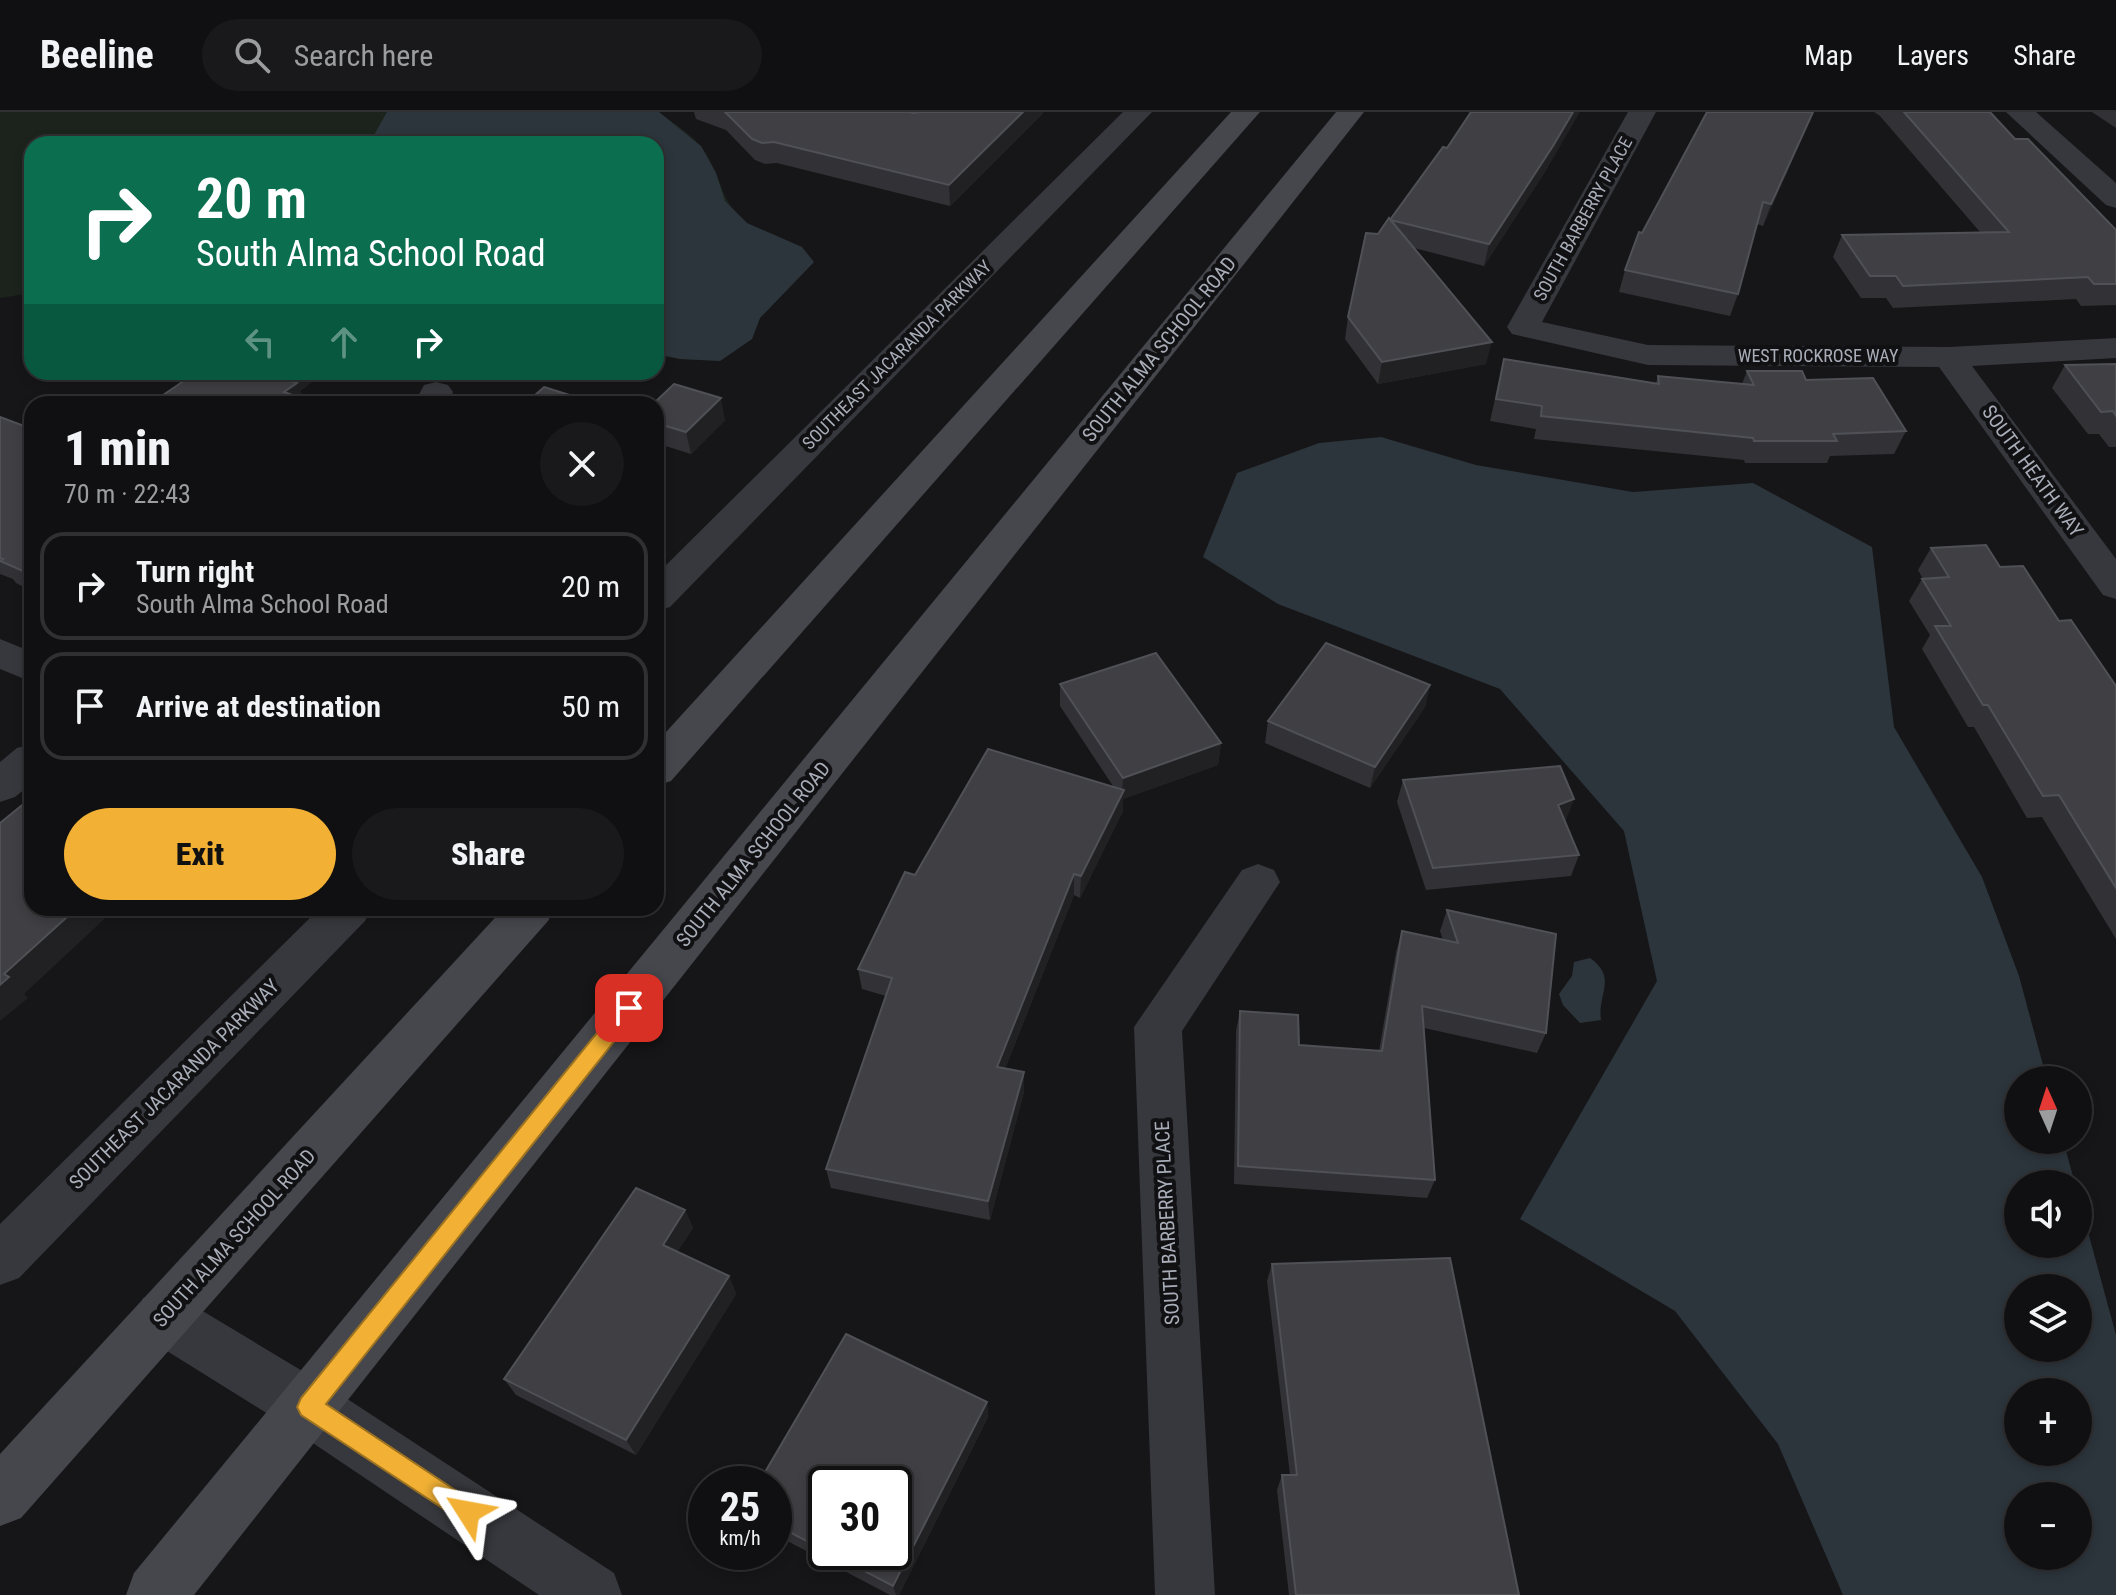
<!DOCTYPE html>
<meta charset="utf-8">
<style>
:root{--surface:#101012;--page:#19191b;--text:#f1f3f6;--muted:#9c9d9f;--line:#303032;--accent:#f2b134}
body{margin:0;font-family:"Roboto Condensed",sans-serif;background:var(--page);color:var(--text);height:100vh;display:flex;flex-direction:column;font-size:30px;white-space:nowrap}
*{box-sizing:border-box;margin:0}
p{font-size:26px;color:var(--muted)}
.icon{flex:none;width:44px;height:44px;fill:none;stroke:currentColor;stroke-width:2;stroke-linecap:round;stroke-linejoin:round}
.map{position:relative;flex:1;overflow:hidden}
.drawer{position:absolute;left:24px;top:284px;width:640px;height:520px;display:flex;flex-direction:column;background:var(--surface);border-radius:24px;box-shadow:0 4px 12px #0003,0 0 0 2px var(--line)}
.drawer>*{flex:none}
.banner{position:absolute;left:24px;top:24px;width:640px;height:244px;border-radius:24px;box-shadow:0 4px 12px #0003,0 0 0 2px var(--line);background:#0b6e4f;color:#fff;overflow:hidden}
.needle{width:52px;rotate:357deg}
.controls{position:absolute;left:2004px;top:954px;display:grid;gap:16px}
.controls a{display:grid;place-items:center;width:88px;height:88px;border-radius:50%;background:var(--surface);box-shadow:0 4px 12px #0003,0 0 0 2px var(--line);font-size:40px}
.speed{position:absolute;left:688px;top:1354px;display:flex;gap:16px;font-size:40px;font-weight:700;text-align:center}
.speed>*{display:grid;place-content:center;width:104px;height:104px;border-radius:50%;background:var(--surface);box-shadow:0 4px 12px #0003,0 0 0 2px var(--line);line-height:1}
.speed small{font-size:20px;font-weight:400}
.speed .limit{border:4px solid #111;border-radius:12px;background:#fff;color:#111}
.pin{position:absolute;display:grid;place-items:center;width:68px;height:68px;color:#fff;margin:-34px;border-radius:16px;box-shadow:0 4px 12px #0006}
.me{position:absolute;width:88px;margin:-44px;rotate:304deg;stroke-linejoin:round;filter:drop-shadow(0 0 6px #0008)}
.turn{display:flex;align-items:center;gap:28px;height:168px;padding:0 40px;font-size:36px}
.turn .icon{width:104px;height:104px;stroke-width:2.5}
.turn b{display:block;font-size:56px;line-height:68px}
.lanes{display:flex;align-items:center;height:76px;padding:0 40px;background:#0003;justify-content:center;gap:40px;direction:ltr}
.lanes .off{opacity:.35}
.round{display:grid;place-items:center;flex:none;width:84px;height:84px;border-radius:42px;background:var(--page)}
.summary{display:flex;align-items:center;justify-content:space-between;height:136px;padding:0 40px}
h1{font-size:48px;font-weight:800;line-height:60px}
.button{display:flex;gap:16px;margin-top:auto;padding:16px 40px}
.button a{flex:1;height:92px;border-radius:48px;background:var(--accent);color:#111;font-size:32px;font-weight:800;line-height:92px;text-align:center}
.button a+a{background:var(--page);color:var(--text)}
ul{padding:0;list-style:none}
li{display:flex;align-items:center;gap:24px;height:108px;margin:0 16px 12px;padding:0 24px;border:4px solid var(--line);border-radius:24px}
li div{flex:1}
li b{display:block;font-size:30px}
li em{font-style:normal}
header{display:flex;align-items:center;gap:48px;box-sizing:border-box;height:112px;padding:0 40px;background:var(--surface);border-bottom:2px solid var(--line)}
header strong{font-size:38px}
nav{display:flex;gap:44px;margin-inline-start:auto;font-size:28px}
.search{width:560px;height:72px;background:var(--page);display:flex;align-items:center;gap:20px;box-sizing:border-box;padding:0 28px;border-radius:44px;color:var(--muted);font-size:30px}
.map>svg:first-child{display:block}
.green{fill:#1c231d}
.water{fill:#2c353c;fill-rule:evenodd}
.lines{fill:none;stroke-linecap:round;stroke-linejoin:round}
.minor{fill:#37383d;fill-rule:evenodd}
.tertiary{fill:#37383d;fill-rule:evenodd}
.secondary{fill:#45474d;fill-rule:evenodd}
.wall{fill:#323236;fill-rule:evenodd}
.shaded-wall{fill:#212124}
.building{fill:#3f3f44;stroke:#4f5156;stroke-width:2}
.route{fill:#f2b134;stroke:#9d7322;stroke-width:2}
.labels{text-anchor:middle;stroke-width:8;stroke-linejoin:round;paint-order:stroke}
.far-street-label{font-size:18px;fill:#a8adb8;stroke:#111113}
.street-label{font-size:20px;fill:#a8adb8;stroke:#111113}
</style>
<header>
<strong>Beeline</strong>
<div class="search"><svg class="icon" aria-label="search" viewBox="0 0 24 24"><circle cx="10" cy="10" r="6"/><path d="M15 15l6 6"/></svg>Search here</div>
<nav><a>Map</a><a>Layers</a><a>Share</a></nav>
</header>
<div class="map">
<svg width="2116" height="1483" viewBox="0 0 2116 1483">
<rect width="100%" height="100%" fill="#161618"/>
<path class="green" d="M0,0H659C672,11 692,22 702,36C721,60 720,90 745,110C769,129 791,122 814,150L760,206L752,227L720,249L680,247L656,242V32H32V181L0,186Z"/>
<g class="water">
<path d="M387,0H659L701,34L716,61L725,89L747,111L802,135L814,150L760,206L752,227L720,249L680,247L656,242V32H369Z"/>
<path d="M1381,325L1476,353L1633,380L1753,371L1872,435L1894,615L1982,765L2019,864L2047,968H2018V1028H2063L2075,1072H2018V1132H2078V1083L2116,1223V1483H1843L1778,1332L1675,1199L1520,1107L1657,869L1624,719L1500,577L1278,492L1203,445L1237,361L1319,331ZM2018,1176H2078V1236H2018ZM2018,1280H2078V1340H2018ZM2018,1384H2078V1444H2018Z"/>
<path d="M1590,846C1618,866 1597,882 1601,908L1580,911L1563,893L1559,882L1572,864L1574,850Z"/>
</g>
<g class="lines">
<g class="minor">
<path d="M1628,0H1656L1542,210L1648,233L1949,235L2116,226V246L1972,254L2116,447V487L2103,483L1939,255L1648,253L1512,222L1507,215Z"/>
<path d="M2006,0H2036L2116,71V96L2106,93Z"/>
<path d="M436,270L448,273L453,280L448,292H414L424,273Z"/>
<path d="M0,527L32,540V570L0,557Z"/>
<path d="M32,632V671L15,685L0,690V650L17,636Z"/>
<path d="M1258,752L1274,758L1280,770L1182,919L1215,1483H1155L1134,915L1242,758Z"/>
<path d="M162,1179L181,1186L329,1275L614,1461L622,1483H539L289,1315L143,1224L135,1205L143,1186Z"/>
</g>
<g class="tertiary">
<path d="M1123,0H1152L670,495L656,499V463Z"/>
<path d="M320,796H372L365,809L19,1166L0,1173V1112Z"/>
</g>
<g class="secondary">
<path d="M1231,0H1260L671,669L656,674V631Z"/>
<path d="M1336,0H1364L194,1483H126L134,1461Z"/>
<path d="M504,796H555L548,809L21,1406L0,1414V1342Z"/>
</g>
</g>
<g class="wall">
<path d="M694,0H910L913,1L920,0H1043V1L950,94L777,51L765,52L755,48L726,18L696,7Z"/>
<path d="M1707,0H1814L1763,114L1757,112L1738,182L1730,204L1619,180L1625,158L1642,121Z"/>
<path d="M1874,0H1990L2015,27L2116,118V193L2081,194L2076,187L1893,196L1886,186H1861L1833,145L1842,123L1980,120L1880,4Z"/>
<path d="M2092,0H2116V16Z"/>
<path d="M1548,55L1484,154L1414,136L1486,252L1378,272L1345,227L1348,205L1378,122L1390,108Z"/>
<path d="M1504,247L1656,271L1658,264L1742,272L1747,259L1806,268L1906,319L1894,342L1830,344L1827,351H1745L1744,348L1534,327L1536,317L1490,309Z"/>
<path d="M2116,252V335H2109L2099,322H2088L2052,276L2065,253Z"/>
<path d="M177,260H325L300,279L306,292H150L180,271L175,261Z"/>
<path d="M656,292L725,308L691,342L656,331Z"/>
<path d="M0,305L32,317V479L16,471L13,467L0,462Z"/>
<path d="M1931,436L2000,455L2059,509L2116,574V827L2042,705L2027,706L1974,615H1968L1922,537L1930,523L1909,489L1922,467H1923L1918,458Z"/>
<path d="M1060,572L1221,631L1218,653L1123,687V699L1080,786L1074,783L1005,957L1024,960V980L990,1108L831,1076L826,1057L886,884L862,877L858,857L915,763L1113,674L1060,594Z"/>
<path d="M1430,573L1425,595L1370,676L1265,631L1268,609Z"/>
<path d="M1403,668L1574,687L1565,709L1579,743L1571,764L1426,778L1397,690Z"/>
<path d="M1447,798L1546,921L1537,941L1424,916L1435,1068L1427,1086L1234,1072L1236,919L1240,899L1299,933L1379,939L1396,840L1402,819L1443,828L1440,819Z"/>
<path d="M685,1098L693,1116L677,1140L729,1164L736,1182L636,1343L516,1283L504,1267Z"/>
<path d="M1272,1152L1519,1483H1289L1277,1378L1282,1363H1290L1267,1169Z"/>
<path d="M987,1290L988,1305L899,1483H890L774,1422V1372ZM826,1372L894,1440H826Z"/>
</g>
<g class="shaded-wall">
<path d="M1023,0H1043V1L950,94L949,73Z"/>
<path d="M1573,0H1580L1548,55L1484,154L1489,132Z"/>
<path d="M1813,0H1814L1763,114L1771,92Z"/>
<path d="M1492,230L1486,252L1378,272L1382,250Z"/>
<path d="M286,260H325L300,279L306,292H285L279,265Z"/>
<path d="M721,286L725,308L691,342L686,320Z"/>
<path d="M1430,573L1425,595L1370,676L1375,655Z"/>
<path d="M1221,631L1218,653L1123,687V699L1080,786L1081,764L1122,682L1123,666Z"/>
<path d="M1574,687L1566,708L1550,715L1558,693Z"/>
<path d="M1074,762V783L998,975L997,955Z"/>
<path d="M77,796H116L24,882L28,886L0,909V873L4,862Z"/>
<path d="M1024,960V980L990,1108L988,1089Z"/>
<path d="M685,1098L693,1116L670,1151L663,1133Z"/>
<path d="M729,1164L736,1182L636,1343L626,1328Z"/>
<path d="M987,1290L988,1305L899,1483H896L893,1474Z"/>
</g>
<g class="building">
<path d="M725,0H910L913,1L920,0H1023L949,73L774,30L762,31L752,27Z"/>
<path d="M1471,0H1573L1553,34L1489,132L1390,108L1443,35L1447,36Z"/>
<path d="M1707,0H1813L1771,92L1763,90L1738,182L1625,158L1639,120L1642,121Z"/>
<path d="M1904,0H1990L2015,27H2028L2116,118V172H2094L2088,165L1903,174L1896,164H1870L1842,123L2009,120Z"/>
<path d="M1389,106L1492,230L1382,250L1348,205L1366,121L1378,122Z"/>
<path d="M1504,247L1659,272L1658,264L1754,273L1747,259H1802L1806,268L1873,266L1906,319L1833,322L1837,329H1754L1753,326L1541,304L1542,294L1496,287Z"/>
<path d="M2116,252V304L2113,299L2101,300L2065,253Z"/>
<path d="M177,260H286L279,265L297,271L284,280L295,284L285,292H150L188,266L175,261Z"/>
<path d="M674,272L721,286L686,320L656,311V292H653Z"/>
<path d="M544,275L598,292H525Z"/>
<path d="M0,305L32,317V463L0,449L3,447L0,446Z"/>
<path d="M1986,433L2000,455L2023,454L2059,509L2071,508L2116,574V776L2059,683L2043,684L1988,593H1983L1935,514H1951L1922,467L1949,465L1931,436Z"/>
<path d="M1326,531L1430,573L1375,655L1268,609Z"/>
<path d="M1156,541L1221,631L1123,666L1060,572Z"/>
<path d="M988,637L1124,678L1081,764L1074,762L997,955L1024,960L988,1089L826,1057L892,866L858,857L905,760L915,763Z"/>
<path d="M1560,654L1574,687L1558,693L1579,743L1433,756L1403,668Z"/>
<path d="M32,685V796H77L4,862L9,865L0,873V711Z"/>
<path d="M1447,798L1556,822L1546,921L1422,894L1435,1068L1238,1054L1240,899L1298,903L1299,933L1382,939L1402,819L1458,831Z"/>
<path d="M636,1076L685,1098L663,1133L729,1164L626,1328L504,1267Z"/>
<path d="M1450,1146L1519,1483H1296L1282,1363H1297L1272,1152Z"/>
<path d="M846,1222L987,1290L893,1474L828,1440H894V1372H826V1439L774,1412V1372H758Z"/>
</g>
<path class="route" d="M629,888L636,890L639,896L636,902L326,1292L476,1392L480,1400L476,1409L468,1413L301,1303L297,1295L301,1286L622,890Z"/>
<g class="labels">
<g class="far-street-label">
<text transform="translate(1583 107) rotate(-61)" y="6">SOUTH BARBERRY PLACE</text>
<text transform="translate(897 243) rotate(-45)" y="6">SOUTHEAST JACARANDA PARKWAY</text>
<text x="1818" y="250">WEST ROCKROSE WAY</text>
</g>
<g class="street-label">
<text transform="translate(1159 237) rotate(-51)" y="7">SOUTH ALMA SCHOOL ROAD</text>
<text transform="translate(2033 359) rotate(54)" y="7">SOUTH HEATH WAY</text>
<text transform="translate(753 742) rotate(-51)" y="7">SOUTH ALMA SCHOOL ROAD</text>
<text transform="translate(174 972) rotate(-45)" y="7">SOUTHEAST JACARANDA PARKWAY</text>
<text transform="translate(1167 1111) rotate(-93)" y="7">SOUTH BARBERRY PLACE</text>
<text transform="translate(234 1126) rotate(-48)" y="7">SOUTH ALMA SCHOOL ROAD</text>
</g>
</g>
</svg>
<div class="controls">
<a><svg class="needle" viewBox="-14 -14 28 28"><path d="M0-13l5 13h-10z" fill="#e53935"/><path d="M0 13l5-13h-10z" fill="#9c9d9f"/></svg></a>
<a><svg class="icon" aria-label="sound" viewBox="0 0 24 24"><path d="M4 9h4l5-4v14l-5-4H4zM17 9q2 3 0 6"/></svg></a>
<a><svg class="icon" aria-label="layers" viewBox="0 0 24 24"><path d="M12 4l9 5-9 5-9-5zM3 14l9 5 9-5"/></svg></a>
<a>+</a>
<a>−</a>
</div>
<div class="speed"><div>25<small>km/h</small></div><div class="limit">30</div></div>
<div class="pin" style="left:629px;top:896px;background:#d93025"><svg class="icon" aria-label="arrive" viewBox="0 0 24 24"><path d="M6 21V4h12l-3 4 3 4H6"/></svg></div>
<svg class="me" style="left:468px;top:1400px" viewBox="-20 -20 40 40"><path d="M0-17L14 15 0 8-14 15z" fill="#f2b134" stroke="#fff" stroke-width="4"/></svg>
<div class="banner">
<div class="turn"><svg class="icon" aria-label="right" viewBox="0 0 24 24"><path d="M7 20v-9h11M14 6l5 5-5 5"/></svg><div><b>20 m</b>South Alma School Road</div></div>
<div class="lanes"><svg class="icon off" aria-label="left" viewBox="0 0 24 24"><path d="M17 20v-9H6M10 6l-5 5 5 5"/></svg><svg class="icon off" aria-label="ahead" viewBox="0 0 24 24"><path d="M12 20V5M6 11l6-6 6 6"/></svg><svg class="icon" aria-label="right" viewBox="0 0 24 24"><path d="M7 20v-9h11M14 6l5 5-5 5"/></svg></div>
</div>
<section class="drawer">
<div class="summary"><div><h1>1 min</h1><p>70 m · 22:43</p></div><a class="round"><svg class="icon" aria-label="close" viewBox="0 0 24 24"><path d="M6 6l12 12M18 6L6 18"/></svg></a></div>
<ul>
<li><svg class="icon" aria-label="right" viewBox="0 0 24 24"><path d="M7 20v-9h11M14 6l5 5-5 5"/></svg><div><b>Turn right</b><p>South Alma School Road</p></div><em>20 m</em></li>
<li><svg class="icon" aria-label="arrive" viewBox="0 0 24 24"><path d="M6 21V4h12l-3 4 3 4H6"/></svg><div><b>Arrive at destination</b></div><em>50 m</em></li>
</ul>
<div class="button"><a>Exit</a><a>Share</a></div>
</section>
</div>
